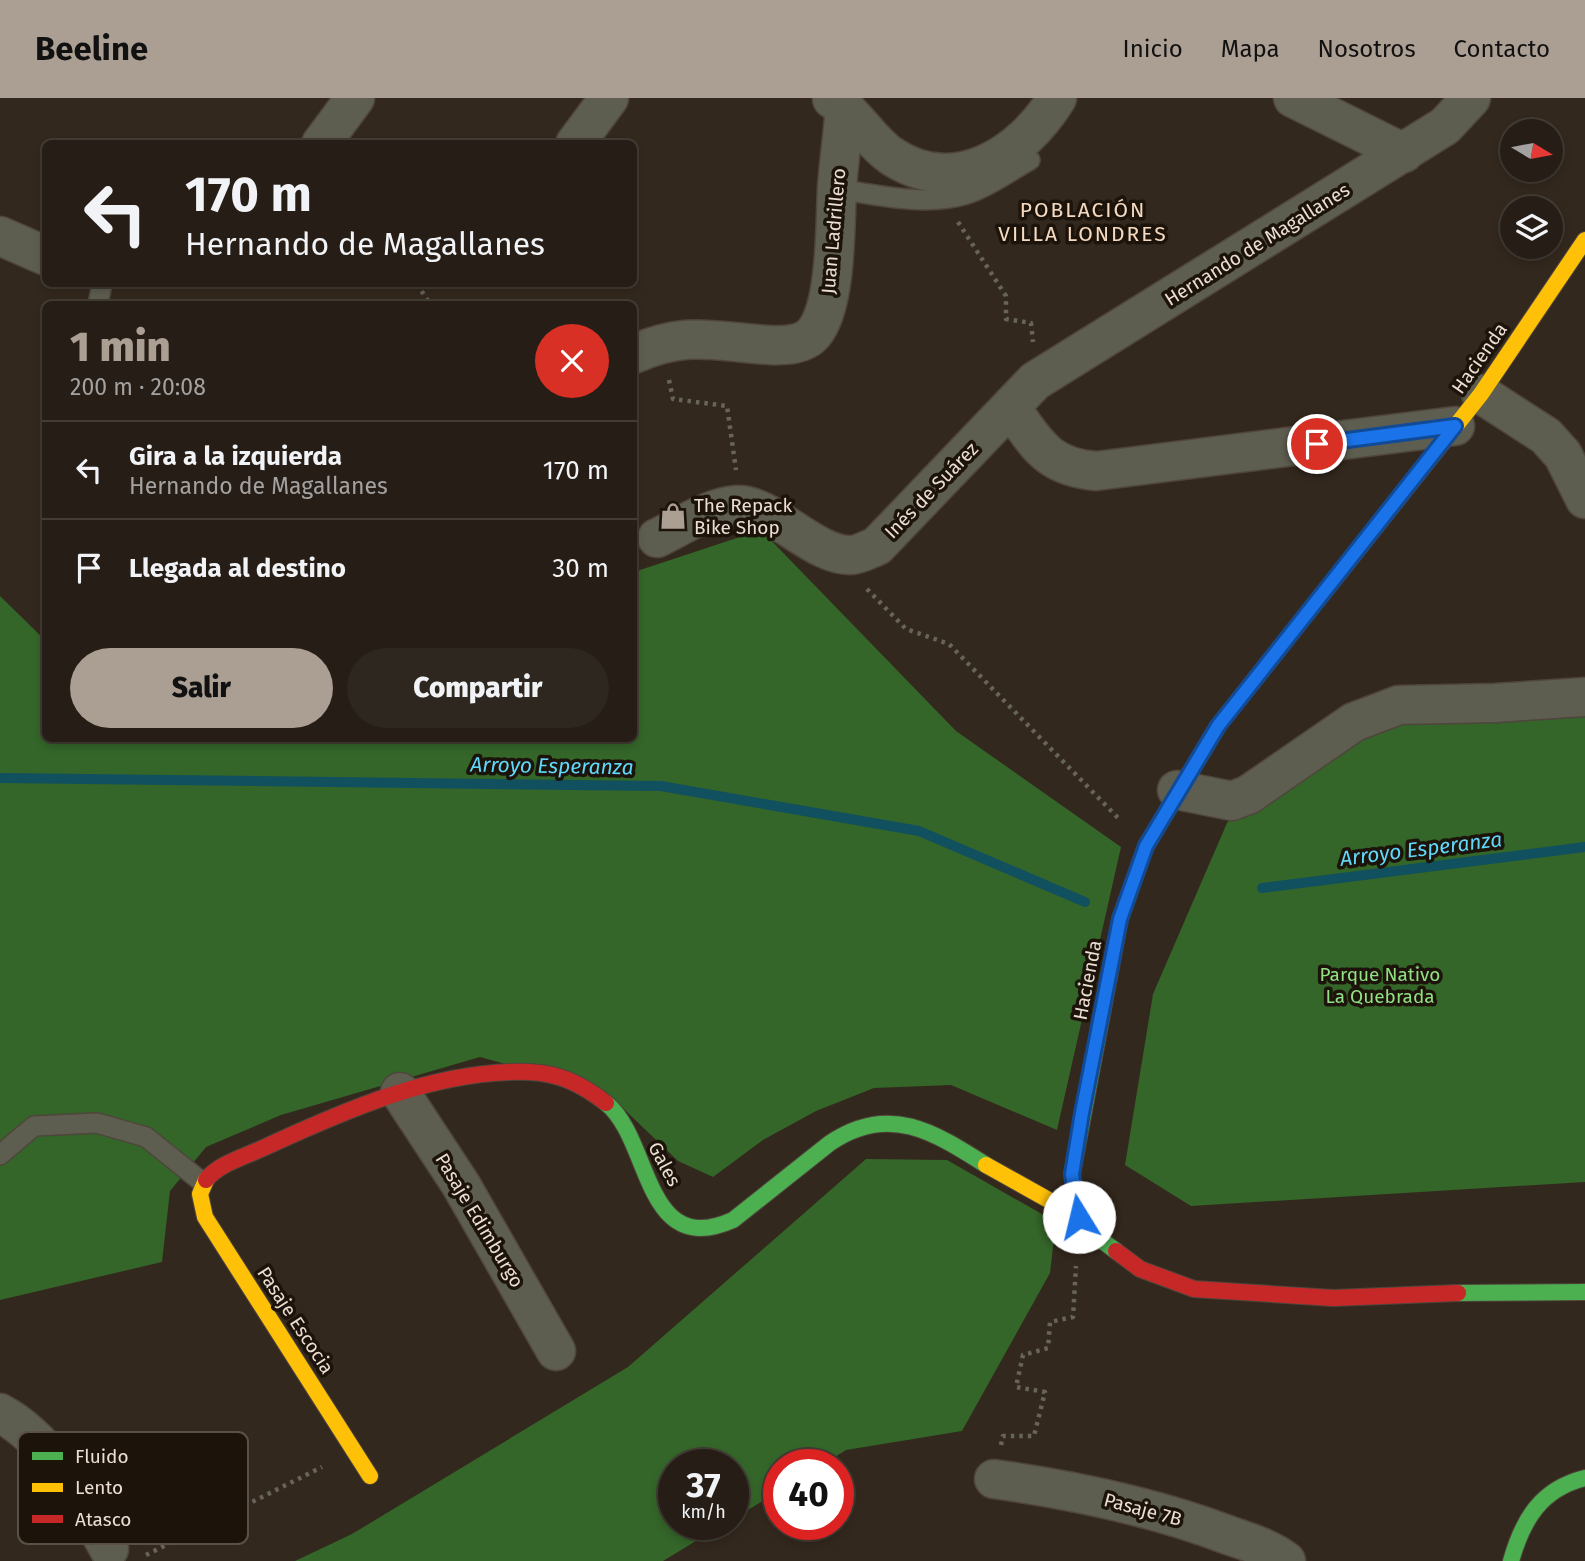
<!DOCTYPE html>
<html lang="es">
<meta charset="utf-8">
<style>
:root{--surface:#261e16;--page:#2e271f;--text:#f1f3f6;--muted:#a4a2a1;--line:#423c35;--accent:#ab9e93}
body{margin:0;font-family:"Fira Sans",sans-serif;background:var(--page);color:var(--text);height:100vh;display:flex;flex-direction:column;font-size:26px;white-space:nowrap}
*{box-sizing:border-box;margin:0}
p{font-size:23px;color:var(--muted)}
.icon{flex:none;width:38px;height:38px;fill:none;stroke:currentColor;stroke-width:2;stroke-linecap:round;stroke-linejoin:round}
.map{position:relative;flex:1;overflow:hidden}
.drawer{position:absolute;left:42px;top:203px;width:595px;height:441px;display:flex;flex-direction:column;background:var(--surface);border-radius:10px;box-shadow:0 4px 10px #0003,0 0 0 2px var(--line)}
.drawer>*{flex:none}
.top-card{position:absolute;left:42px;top:42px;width:595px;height:147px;border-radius:10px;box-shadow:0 4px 10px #0003,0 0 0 2px var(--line);background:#261e16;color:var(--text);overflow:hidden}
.needle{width:46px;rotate:100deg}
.tools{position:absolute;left:1500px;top:21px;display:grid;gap:14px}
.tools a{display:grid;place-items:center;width:63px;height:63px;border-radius:50%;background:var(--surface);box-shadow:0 4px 10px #0003,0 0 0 2px var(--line);font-size:35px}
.speed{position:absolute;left:658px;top:1351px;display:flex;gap:14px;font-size:35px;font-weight:700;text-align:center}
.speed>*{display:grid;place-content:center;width:91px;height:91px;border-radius:50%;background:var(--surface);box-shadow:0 4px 10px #0003,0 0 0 2px var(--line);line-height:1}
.speed small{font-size:18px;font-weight:400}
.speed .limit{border:10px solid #d22;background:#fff;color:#111}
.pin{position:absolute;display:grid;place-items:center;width:60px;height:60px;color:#fff;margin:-30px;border:4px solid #fff;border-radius:50%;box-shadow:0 2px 7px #0007}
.me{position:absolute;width:77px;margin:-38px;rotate:351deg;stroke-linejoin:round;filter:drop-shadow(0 0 5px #0008)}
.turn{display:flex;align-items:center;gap:24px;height:147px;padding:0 28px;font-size:32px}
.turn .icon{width:91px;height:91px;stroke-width:2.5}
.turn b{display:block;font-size:49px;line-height:60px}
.round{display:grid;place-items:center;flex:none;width:74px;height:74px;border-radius:37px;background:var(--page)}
.summary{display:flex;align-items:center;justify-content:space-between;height:119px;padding:0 28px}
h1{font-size:42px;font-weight:800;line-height:52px;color:var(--accent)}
.primary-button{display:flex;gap:14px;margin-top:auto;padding:14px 28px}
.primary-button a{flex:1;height:80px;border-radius:42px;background:var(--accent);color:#111;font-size:28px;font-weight:800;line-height:80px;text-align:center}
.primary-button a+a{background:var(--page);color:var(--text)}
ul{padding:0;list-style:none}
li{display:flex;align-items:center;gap:21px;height:98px;padding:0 28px;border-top:2px solid var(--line)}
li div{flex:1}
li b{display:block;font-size:26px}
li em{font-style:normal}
header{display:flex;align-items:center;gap:42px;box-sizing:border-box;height:98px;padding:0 35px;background:var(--accent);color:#111}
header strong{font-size:33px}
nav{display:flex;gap:38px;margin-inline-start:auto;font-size:24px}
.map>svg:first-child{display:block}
.forest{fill:#346529}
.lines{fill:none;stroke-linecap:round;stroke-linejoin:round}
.stream{stroke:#11505f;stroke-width:10}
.lane-casing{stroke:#4f453c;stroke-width:22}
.street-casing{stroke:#4f453c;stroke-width:41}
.fast-casing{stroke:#4f453c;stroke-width:18}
.slow-casing{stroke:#4f453c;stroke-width:18}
.jam-casing{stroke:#4f453c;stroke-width:18}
.path{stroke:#67645a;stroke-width:4.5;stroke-dasharray:3.5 5;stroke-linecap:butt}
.lane{stroke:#5d5d50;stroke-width:19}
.street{stroke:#5d5d50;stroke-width:38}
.fast{stroke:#4caf50;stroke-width:16}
.slow{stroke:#ffc107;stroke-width:16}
.jam{stroke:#c62828;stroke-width:16}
.route-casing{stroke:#114b97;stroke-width:18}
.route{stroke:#1a73e8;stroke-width:12}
.labels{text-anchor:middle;stroke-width:7;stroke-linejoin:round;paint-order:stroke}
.street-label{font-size:19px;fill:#ecded2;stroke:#1c130a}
.poi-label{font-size:19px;fill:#ecded2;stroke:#1c130a;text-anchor:start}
.park-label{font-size:19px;fill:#91e084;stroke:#1c130a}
.neighbourhood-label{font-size:21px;letter-spacing:2px;fill:#f5dac1;stroke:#1c130a}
.water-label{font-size:21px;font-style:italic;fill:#5fd8fa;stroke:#1c130a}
.key{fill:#1c130a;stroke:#5a5046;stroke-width:2}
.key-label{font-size:19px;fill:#ecded2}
</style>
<header>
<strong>Beeline</strong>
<nav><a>Inicio</a><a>Mapa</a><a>Nosotros</a><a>Contacto</a></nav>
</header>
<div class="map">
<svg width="1585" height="1463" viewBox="0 0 1585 1463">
<rect width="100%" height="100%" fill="#33281d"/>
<g class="forest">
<path d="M761,432L956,633L1121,749L1057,1032L951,987L874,990L816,1013L763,1042L713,1079L678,1063L605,993L480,959L281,1017L206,1049L170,1093L162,1164L0,1202V498L45,542L46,640H634V474Z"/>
<path d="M1398,592L1585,610V1084L1191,1108L1125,1067L1153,896L1227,725L1292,644Z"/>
<path d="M866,1061L947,1062L1056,1124L1050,1175L962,1333L846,1352L822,1367H779V1393L733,1421V1367H674V1426H724L663,1463H295L352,1436L628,1269Z"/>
</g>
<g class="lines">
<g class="stream">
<path d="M0,680L661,688L919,733L1085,804"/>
<path d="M1262,790L1585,749"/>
</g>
<defs>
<g id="lane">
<path d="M837,91C880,97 925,109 967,96C989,89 1010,73 1030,62"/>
<path d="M98,206L102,186"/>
<path d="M0,1057L34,1028L97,1025L146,1039L202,1084"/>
</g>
<g id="street">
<path d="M1293,0L1404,55"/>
<path d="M832,1C855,15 868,41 890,57C954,101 1022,57 1057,0"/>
<path d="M321,46L355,0"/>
<path d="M575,46L609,0"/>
<path d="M0,138L46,158"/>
<path d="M634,256C688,232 714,244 769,247C784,248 804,247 814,235C837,207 835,126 837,89C839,62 843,36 845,9"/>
<path d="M1481,296L1546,338L1563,357L1585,401"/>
<path d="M1011,310C1037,346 1047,369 1096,373L1455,328"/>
<path d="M657,440C682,428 709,409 737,407C770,405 815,459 851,457C859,457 869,451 877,448L1035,283L1445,28L1471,0"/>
<path d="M1177,692L1232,703L1248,697L1354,624L1399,607L1495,605L1585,599"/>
<path d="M400,994L461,1087L556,1253"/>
<path d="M0,1315C51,1342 82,1403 109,1451"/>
<path d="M994,1381C1073,1392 1152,1408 1228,1437C1248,1444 1269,1450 1286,1463"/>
</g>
<g id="fast">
<path d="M606,1005C652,1042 643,1162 733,1122L830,1045C889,1005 934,1034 986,1067"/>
<path d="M1116,1153L1097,1139L1079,1119L1072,1076L1120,821L1146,748L1161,723"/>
<path d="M1458,1195L1585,1194"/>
<path d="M1511,1463C1523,1421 1541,1391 1585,1380"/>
</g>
<g id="slow">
<path d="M1340,474L1481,296L1585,142"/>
<path d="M986,1067L1079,1119"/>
<path d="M206,1082L200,1096L205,1119L370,1378"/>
</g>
<g id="jam">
<path d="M1161,723L1218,628L1340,474"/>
<path d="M206,1082C217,1067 243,1059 261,1051C343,1013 437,971 529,974C560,975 583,987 606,1005"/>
<path d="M1116,1153L1140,1171L1194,1191L1333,1200L1458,1195"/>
</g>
</defs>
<use href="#lane" class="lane-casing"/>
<use href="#street" class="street-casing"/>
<use href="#fast" class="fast-casing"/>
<use href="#slow" class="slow-casing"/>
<use href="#jam" class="jam-casing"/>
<g class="path">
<path d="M958,124L1006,198V221L1031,225L1033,244"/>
<path d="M417,186L430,206"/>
<path d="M669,282L673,301L727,308L736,372"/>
<path d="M867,491L906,531L949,546L1121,723"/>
<path d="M1001,1347L1003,1338H1034L1045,1294L1016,1289L1023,1257L1048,1250L1050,1224L1073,1219L1076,1168"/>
<path d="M146,1457L322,1369"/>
</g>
<use href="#lane" class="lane"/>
<use href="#street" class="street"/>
<use href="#fast" class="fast"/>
<use href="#slow" class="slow"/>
<use href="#jam" class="jam"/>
</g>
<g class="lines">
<defs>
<path id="route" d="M1079,1119L1072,1076L1082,1015L1120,821L1146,748L1218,628L1455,328L1317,346"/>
</defs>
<use href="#route" class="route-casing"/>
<use href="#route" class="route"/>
</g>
<defs>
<symbol id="shop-bare" viewBox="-9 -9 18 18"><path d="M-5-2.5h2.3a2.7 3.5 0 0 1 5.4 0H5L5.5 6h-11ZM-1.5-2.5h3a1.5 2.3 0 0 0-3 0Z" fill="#ab9e93" stroke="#1c130a" stroke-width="2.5" paint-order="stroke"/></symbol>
</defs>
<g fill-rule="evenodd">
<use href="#shop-bare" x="654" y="399" width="38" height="38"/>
</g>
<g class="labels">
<g class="street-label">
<text transform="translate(833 133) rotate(-85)" y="7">Juan Ladrillero</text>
<text transform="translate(1257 146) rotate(-32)" y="7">Hernando de Magallanes</text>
<text transform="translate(1479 260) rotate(-55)" y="7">Hacienda</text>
<text transform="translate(931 392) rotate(-46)" y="7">Inés de Suárez</text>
<text transform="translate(1087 882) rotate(-79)" y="7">Hacienda</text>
<text transform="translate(665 1066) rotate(62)" y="7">Gales</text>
<text transform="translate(480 1122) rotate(59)" y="7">Pasaje Edimburgo</text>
<text transform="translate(296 1222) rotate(57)" y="7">Pasaje Escocia</text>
<text transform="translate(1143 1411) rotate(15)" y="7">Pasaje 7B</text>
</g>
<g class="poi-label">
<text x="694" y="414">The Repack<tspan x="694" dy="22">Bike Shop</tspan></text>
</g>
<g class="park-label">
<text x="1380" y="883">Parque Nativo<tspan x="1380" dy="22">La Quebrada</tspan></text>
</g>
<g class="neighbourhood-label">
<text x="1083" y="119">POBLACIÓN<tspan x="1083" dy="24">VILLA LONDRES</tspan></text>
</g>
<g class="water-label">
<text transform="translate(552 668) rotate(1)" y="7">Arroyo Esperanza</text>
<text transform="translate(1421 751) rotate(-7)" y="7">Arroyo Esperanza</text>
</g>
</g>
<rect x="18" y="1334" width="230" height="112" rx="10" class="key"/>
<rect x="32" y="1354" width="31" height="8" fill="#4caf50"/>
<rect x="32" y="1385" width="31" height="9" fill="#ffc107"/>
<rect x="32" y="1417" width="31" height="8" fill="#c62828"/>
<g class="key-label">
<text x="75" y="1365">Fluido</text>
<text x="75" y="1396">Lento</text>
<text x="75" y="1428">Atasco</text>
</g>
</svg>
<div class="tools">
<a><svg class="needle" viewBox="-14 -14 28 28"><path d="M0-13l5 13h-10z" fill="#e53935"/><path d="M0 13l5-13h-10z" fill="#a4a2a1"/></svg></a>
<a><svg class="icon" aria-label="layers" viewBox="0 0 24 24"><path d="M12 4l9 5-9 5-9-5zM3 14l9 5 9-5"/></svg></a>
</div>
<div class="speed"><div>37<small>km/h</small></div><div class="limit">40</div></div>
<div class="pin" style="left:1317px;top:346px;background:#d93025"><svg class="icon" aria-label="arrive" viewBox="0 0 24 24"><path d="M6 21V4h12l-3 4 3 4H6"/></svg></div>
<svg class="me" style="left:1079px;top:1119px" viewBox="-20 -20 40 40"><circle r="19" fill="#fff"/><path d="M0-13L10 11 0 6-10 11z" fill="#1a73e8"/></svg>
<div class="top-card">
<div class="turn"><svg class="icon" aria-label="left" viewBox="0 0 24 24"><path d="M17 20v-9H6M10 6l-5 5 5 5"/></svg><div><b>170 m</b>Hernando de Magallanes</div></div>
</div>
<section class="drawer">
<div class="summary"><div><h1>1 min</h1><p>200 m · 20:08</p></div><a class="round" style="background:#d93025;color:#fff"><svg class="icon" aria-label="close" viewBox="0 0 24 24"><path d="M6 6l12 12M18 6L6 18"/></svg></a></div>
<ul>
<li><svg class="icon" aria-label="left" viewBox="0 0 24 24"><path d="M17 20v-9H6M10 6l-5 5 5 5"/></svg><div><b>Gira a la izquierda</b><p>Hernando de Magallanes</p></div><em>170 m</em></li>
<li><svg class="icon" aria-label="arrive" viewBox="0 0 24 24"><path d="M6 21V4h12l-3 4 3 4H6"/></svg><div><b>Llegada al destino</b></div><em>30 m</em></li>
</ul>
<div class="primary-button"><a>Salir</a><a>Compartir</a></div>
</section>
</div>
